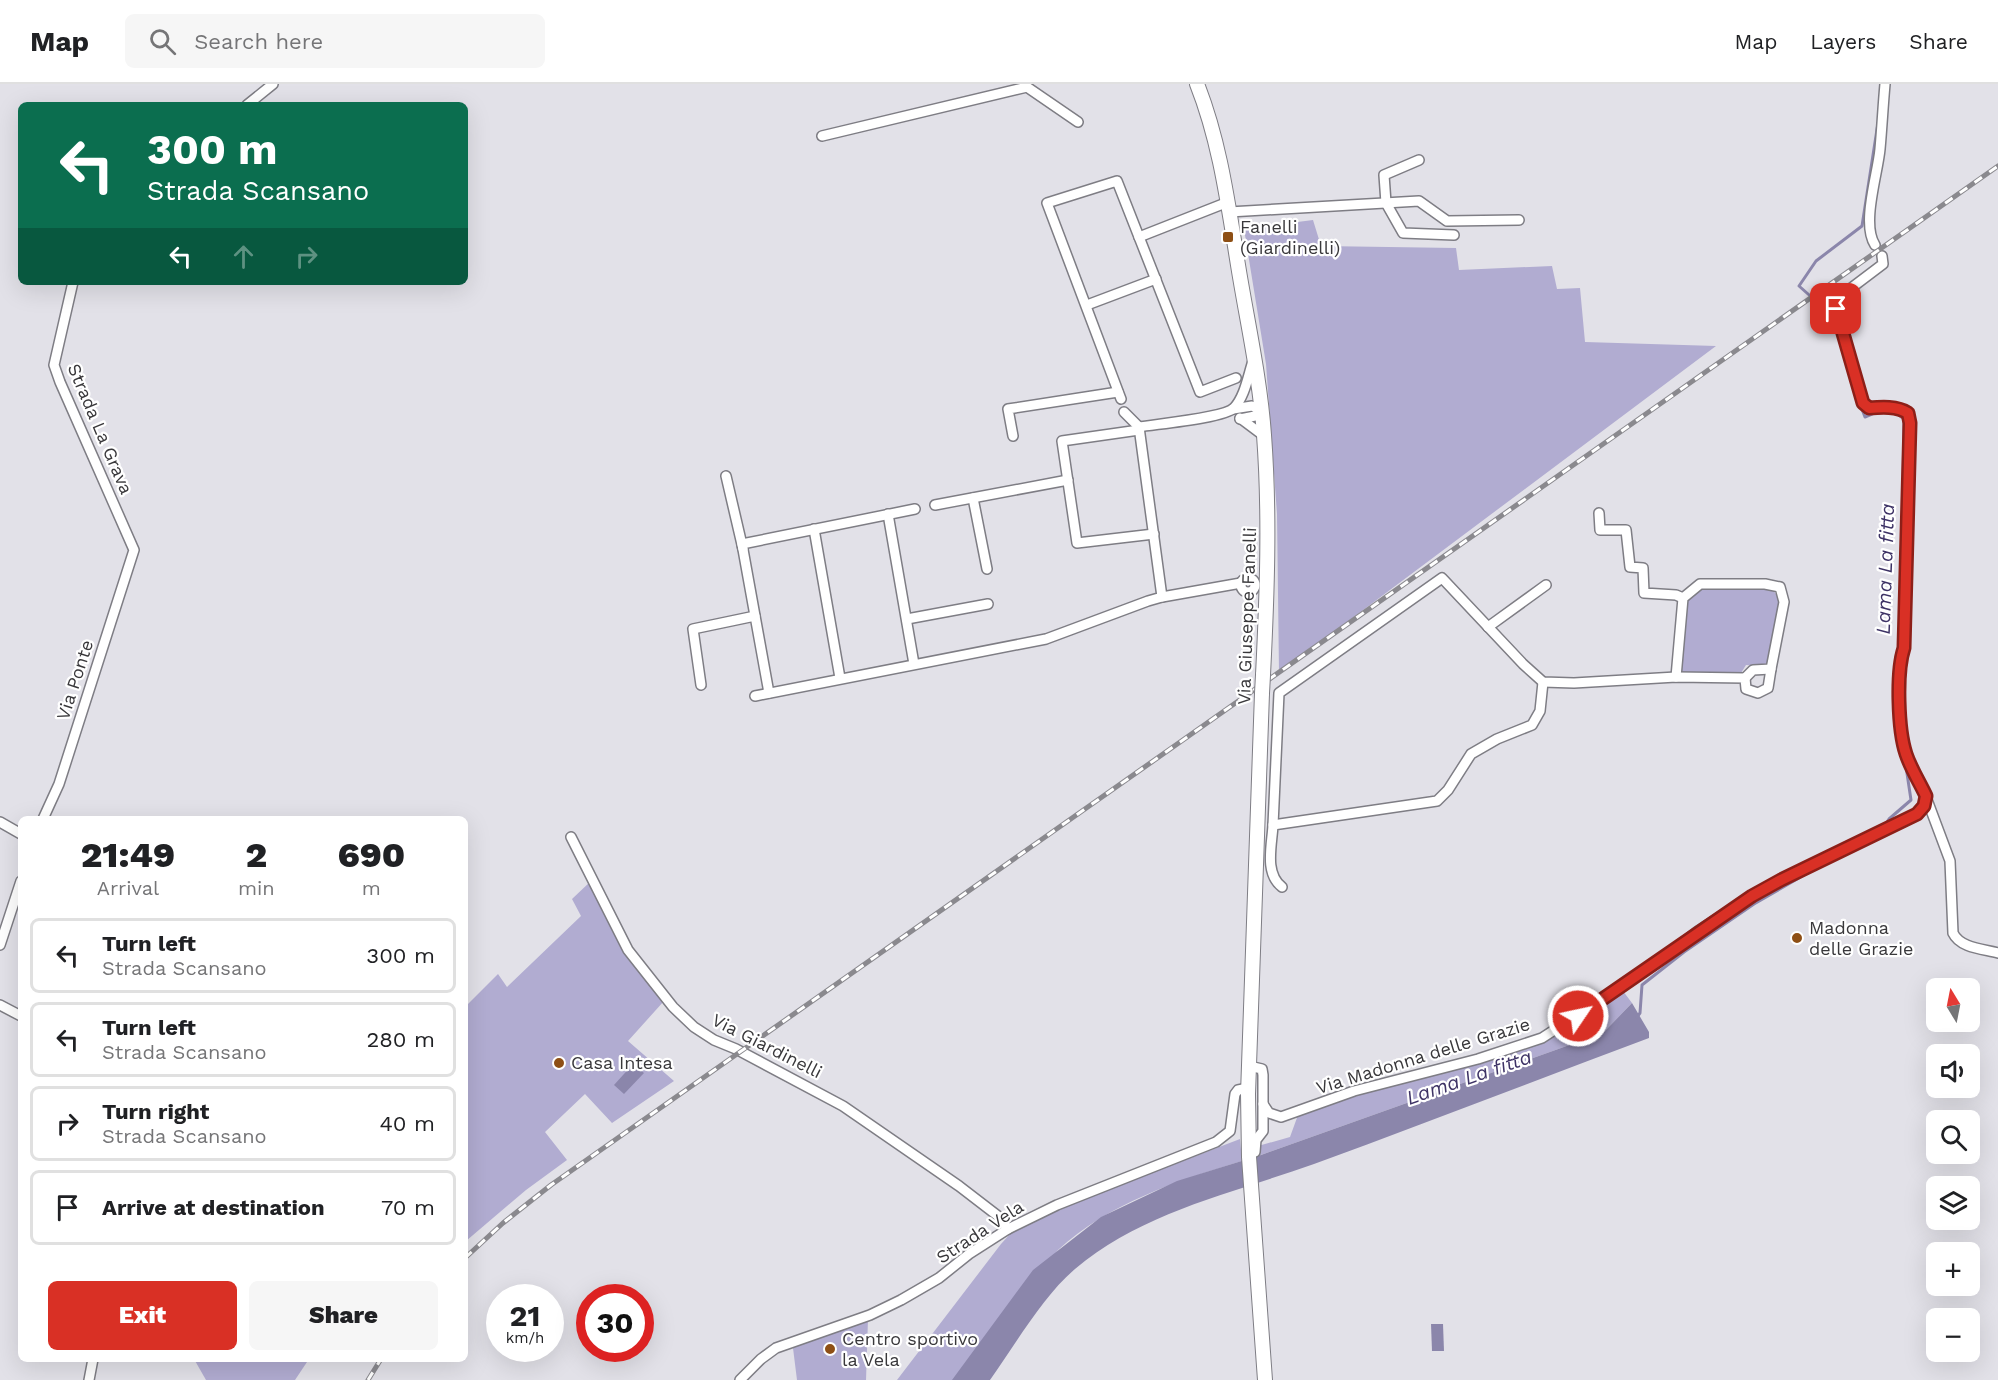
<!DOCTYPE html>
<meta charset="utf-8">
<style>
:root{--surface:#fff;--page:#f6f6f6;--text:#202124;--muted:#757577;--line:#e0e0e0;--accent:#d93025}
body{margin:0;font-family:"Work Sans",sans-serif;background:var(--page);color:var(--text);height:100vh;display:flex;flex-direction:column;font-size:22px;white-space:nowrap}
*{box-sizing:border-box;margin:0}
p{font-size:20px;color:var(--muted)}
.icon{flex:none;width:33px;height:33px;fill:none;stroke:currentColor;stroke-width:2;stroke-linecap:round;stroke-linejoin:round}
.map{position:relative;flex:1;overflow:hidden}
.side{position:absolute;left:18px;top:732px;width:450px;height:546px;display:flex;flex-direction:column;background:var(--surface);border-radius:9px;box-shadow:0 6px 24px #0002}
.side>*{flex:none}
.guide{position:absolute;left:18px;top:18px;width:450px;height:183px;border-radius:9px;box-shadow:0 6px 24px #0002;background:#0b6e4f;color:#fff;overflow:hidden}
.needle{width:39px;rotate:350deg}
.tools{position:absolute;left:1926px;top:894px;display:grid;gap:12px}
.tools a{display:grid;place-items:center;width:54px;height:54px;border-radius:9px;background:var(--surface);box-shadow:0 6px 24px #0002;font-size:30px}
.speed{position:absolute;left:486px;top:1200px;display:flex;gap:12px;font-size:30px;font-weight:700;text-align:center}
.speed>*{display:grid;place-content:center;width:78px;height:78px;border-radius:50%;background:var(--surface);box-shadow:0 6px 24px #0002;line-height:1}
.speed small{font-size:15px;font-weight:400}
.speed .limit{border:9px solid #d22;background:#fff;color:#111}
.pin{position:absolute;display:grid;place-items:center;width:51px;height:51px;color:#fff;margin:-26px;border-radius:12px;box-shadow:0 3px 9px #0006}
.me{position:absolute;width:66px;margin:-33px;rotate:56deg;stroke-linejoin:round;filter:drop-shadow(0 0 4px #0008)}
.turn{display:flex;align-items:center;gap:21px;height:126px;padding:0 30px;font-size:27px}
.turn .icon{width:78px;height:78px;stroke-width:2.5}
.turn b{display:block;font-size:42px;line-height:51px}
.lanes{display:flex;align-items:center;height:57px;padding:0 30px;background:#0003;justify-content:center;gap:30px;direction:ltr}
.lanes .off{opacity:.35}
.eta{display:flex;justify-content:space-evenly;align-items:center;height:102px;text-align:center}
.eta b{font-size:36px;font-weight:800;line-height:42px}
.action{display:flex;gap:12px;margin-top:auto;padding:12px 30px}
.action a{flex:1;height:69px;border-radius:9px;background:var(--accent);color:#fff;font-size:24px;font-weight:800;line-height:69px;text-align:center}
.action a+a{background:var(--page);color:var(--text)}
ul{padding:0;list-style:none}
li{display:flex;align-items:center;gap:18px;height:75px;margin:0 12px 9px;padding:0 18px;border:3px solid var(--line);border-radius:9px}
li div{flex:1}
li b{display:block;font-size:22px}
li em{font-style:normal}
header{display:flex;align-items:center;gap:36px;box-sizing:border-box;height:84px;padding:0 30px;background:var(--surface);border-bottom:2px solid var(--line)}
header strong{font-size:28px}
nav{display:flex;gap:33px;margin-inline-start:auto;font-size:21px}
.search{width:420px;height:54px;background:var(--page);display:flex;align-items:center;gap:15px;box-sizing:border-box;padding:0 21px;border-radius:9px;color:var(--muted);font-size:22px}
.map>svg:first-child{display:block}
.green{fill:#b1acd1}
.water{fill:#8b86ab}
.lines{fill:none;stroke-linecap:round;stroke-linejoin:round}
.stream{stroke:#8b86ab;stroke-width:3}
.street-casing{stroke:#7e7d84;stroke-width:12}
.secondary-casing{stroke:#7e7d84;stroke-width:16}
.street{stroke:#fff;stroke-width:9}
.secondary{stroke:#fff;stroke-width:14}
.rail-casing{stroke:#8a898e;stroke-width:5}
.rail{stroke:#fff;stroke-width:3;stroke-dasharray:9;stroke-linecap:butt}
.secondary-bridge-casing{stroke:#7e7d84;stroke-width:16;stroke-linecap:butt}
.secondary-bridge{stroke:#fff;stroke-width:14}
.route-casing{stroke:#8d1f18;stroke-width:15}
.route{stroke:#d93025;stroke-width:10}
.poi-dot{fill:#8e4f15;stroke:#fff;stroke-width:2}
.labels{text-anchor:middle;stroke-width:4.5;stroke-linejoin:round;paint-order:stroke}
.poi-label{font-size:18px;fill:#39383b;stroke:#fff;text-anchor:start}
.street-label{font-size:18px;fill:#39383b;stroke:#fff}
.water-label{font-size:20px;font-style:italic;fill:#3d3265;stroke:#fff}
</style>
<header>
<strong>Map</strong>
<div class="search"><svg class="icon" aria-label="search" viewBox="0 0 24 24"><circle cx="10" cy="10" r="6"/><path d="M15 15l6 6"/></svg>Search here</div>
<nav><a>Map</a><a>Layers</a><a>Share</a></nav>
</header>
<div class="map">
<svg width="1998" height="1296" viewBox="0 0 1998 1296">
<rect width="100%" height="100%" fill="#e2e1e8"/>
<g class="green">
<path d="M1313,136L1321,162L1456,164L1459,186L1552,182L1557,205L1580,204L1585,258L1716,262L1279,589L1277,430L1266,280L1244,145Z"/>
<path d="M1765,502C1775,506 1777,510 1779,519L1769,579L1765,582L1746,581L1741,589L1681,590L1688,517L1700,503Z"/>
<path d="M591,797L664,917L628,957L674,997L612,1039L585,1010L545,1048L567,1076L526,1106L466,1157L465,923L498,890L507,903L581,832L572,815Z"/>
<path d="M1623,907L1632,919L1603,949L1258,1072V1062L1290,1053L1298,1031L1354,1011L1411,997L1542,959Z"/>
<path d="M1240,1055L1242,1077C1177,1097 1109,1119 1058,1166L953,1296H897L1001,1160L1011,1149L1063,1123Z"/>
<path d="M868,1235L866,1296H797L793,1264Z"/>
<path d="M194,1275H309L295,1296H206Z"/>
</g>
<g class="water">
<path d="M1632,919L1649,948V954C1537,996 1426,1039 1314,1080C1233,1109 1142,1128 1075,1185C1043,1212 1015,1261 990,1296H952L1033,1186L1101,1133L1177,1097L1261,1071L1603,949Z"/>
<path d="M633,980L644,989L624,1010L614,1001Z"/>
<path d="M1431,1240H1443L1444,1267H1432Z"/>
</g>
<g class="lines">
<g class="stream">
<path d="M1834,233L1799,202L1816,177L1862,142L1878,39"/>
<path d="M1839,251L1851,294"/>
<path d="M1860,320L1865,333L1879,327"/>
<path d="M1895,328L1904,335L1902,478"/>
<path d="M1898,568L1901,530"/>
<path d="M1883,744L1889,735L1911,716L1905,676"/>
<path d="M1637,933L1640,929L1642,901L1684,868L1754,820L1818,783"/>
</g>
<defs>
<g id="street">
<path d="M247,21L273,0"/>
<path d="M822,52L1027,3L1078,38"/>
<path d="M1419,76L1384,91L1386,119L1403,149L1454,151"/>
<path d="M1229,128L1419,117L1447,137L1519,136"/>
<path d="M1139,153L1228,118"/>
<path d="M1875,161C1861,140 1878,89 1880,65C1882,43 1883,22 1885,0"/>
<path d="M1882,172L1883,180L1842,211L1836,225L1863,319L1869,324C1882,323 1897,322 1908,329L1910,339L1904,564L1900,575L1899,621L1903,658L1907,672L1926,713L1950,777L1953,849C1960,864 1983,865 1998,869"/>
<path d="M1087,221L1156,195"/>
<path d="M1121,315L1047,119L1117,97L1200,308L1236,294"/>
<path d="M1233,325L1252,322L1262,327L1255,332L1240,335"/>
<path d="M1240,334L1264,352"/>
<path d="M1139,343C1156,340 1224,334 1234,324C1245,312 1248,292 1253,277"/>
<path d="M1139,346L1062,357L1077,459L1154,450"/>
<path d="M1013,352L1008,325L1118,308"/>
<path d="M726,392L743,465"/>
<path d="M973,414L987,485"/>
<path d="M935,421L1068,396"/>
<path d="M1599,429L1600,446H1626L1630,483L1643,484L1644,509L1676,511L1683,514"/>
<path d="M888,430L914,580"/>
<path d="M814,445L840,594"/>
<circle cx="1248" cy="501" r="7"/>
<path d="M1162,513L1241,499"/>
<path d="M907,535L988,520"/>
<path d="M1488,543L1546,501"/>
<path d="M1676,593L1683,514L1700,500H1765L1780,503L1784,518L1771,585L1753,586L1745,594"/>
<path d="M701,601L693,545L755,532"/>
<path d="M769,609L742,460L915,425"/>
<path d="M755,612L1046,555L1148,517L1162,513L1139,343L1124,328"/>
<path d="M43,735L59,700L134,466L60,298L54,281L73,198"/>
<path d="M0,738L21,750"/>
<path d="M1273,741L1279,609L1442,494L1523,580L1543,598L1574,599L1676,593L1745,594L1746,605L1758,609L1768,604L1771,585"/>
<path d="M571,753L628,866L673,923L694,943L714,956L736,965L843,1022L959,1102L998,1132L1008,1145"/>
<path d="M1282,803C1264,789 1272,761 1273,741L1437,717L1448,706L1471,670L1497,655L1532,641L1540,627L1543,598"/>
<path d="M0,861L21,797"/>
<path d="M0,921L21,932"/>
<path d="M1249,982L1262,985L1263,991V1047L1256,1056L1255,1068"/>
<path d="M1263,1020L1269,1029L1281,1033L1354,1007L1478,975L1542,954L1657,879L1698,847L1752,812L1781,796L1917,731L1924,722L1926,713"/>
<path d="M89,1296L93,1275"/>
<path d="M740,1296L761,1275L776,1264L870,1231L901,1216L939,1194L969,1170L1008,1145L1057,1121L1216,1058L1230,1047L1235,1010L1238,1006L1248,1004"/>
</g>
<g id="secondary">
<path d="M1197,0C1220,58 1228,120 1238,181C1247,237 1260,294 1264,351C1270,431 1267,511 1263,591"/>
<path d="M1262,609L1248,1010L1249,1073L1265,1296"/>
</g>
</defs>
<use href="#street" class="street-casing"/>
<use href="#secondary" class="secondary-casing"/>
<use href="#street" class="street"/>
<use href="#secondary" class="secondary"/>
<defs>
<g id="rail">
<path d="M465,1174L503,1139L551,1101L1998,82"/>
<path d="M368,1296L381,1275"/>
</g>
</defs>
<use href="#rail" class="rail-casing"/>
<use href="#rail" class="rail"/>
<defs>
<path id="secondary-bridge" d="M1262,609L1263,591"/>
</defs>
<use href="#secondary-bridge" class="secondary-bridge-casing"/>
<use href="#secondary-bridge" class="secondary-bridge"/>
</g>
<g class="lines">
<defs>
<path id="route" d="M1578,932L1752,812L1781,796L1917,730L1924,722L1926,712C1920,699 1911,685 1906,670C1898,646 1896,588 1904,564L1910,339L1908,329C1897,322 1882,323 1869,324L1863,319L1836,225"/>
</defs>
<use href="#route" class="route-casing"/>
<use href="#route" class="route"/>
</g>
<g class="poi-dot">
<rect x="1222" y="147" width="12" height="12" rx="3"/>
<circle cx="1797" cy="854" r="6"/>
<circle cx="559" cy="979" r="6"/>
<circle cx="830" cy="1265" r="6"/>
</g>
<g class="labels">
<g class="poi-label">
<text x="1240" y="149">Fanelli<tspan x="1240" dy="21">(Giardinelli)</tspan></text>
<text x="1809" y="850">Madonna<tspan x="1809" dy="21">delle Grazie</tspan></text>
<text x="571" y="985">Casa Intesa</text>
<text x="842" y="1261">Centro sportivo<tspan x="842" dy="21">la Vela</tspan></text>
</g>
<g class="street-label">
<text transform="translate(100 345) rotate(67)" y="6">Strada La Grava</text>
<text transform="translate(1247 532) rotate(-88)" y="6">Via Giuseppe Fanelli</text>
<text transform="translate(75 596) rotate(-72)" y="6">Via Ponte</text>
<text transform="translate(767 962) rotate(27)" y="6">Via Giardinelli</text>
<text transform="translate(1423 972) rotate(-17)" y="6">Via Madonna delle Grazie</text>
<text transform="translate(980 1148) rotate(-33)" y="6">Strada Vela</text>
</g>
<g class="water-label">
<text transform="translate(1885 485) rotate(-88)" y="7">Lama La fitta</text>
<text transform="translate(1469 993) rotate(-19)" y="7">Lama La fitta</text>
</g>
</g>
</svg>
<div class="tools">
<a><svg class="needle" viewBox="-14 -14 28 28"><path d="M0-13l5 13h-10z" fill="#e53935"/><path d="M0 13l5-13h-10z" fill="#757577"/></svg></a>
<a><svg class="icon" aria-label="sound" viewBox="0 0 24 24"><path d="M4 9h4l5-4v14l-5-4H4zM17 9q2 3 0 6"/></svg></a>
<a><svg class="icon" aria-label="search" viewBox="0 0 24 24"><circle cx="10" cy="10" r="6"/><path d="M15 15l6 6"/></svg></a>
<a><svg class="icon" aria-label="layers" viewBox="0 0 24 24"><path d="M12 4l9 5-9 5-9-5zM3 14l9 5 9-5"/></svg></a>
<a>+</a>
<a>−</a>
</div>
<div class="speed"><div>21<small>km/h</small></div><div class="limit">30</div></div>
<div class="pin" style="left:1836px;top:225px;background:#d93025"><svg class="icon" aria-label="arrive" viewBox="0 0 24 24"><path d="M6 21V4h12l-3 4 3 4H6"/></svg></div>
<svg class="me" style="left:1578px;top:932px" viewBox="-20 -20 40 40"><circle r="17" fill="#d93025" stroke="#fff" stroke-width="3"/><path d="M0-11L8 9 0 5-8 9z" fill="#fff"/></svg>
<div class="guide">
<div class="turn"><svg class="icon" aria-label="left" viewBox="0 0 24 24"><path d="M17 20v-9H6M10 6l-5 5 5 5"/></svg><div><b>300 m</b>Strada Scansano</div></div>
<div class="lanes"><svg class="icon" aria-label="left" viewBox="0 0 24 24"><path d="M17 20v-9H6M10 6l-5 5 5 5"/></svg><svg class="icon off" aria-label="ahead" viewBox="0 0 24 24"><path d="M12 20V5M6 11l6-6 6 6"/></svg><svg class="icon off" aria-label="right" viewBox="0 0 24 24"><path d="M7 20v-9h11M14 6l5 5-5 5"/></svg></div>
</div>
<section class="side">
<div class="eta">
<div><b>21:49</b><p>Arrival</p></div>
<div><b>2</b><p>min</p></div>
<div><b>690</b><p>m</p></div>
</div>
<ul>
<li><svg class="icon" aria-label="left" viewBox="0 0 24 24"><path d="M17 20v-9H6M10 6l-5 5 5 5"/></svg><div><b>Turn left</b><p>Strada Scansano</p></div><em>300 m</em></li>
<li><svg class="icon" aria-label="left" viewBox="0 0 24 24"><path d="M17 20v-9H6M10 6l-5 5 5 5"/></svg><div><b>Turn left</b><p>Strada Scansano</p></div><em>280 m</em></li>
<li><svg class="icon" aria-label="right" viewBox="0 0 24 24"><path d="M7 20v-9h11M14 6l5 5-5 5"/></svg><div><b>Turn right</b><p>Strada Scansano</p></div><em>40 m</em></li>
<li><svg class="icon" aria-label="arrive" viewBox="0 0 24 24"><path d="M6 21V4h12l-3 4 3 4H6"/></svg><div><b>Arrive at destination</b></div><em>70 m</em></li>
</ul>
<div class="action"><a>Exit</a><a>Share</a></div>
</section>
</div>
